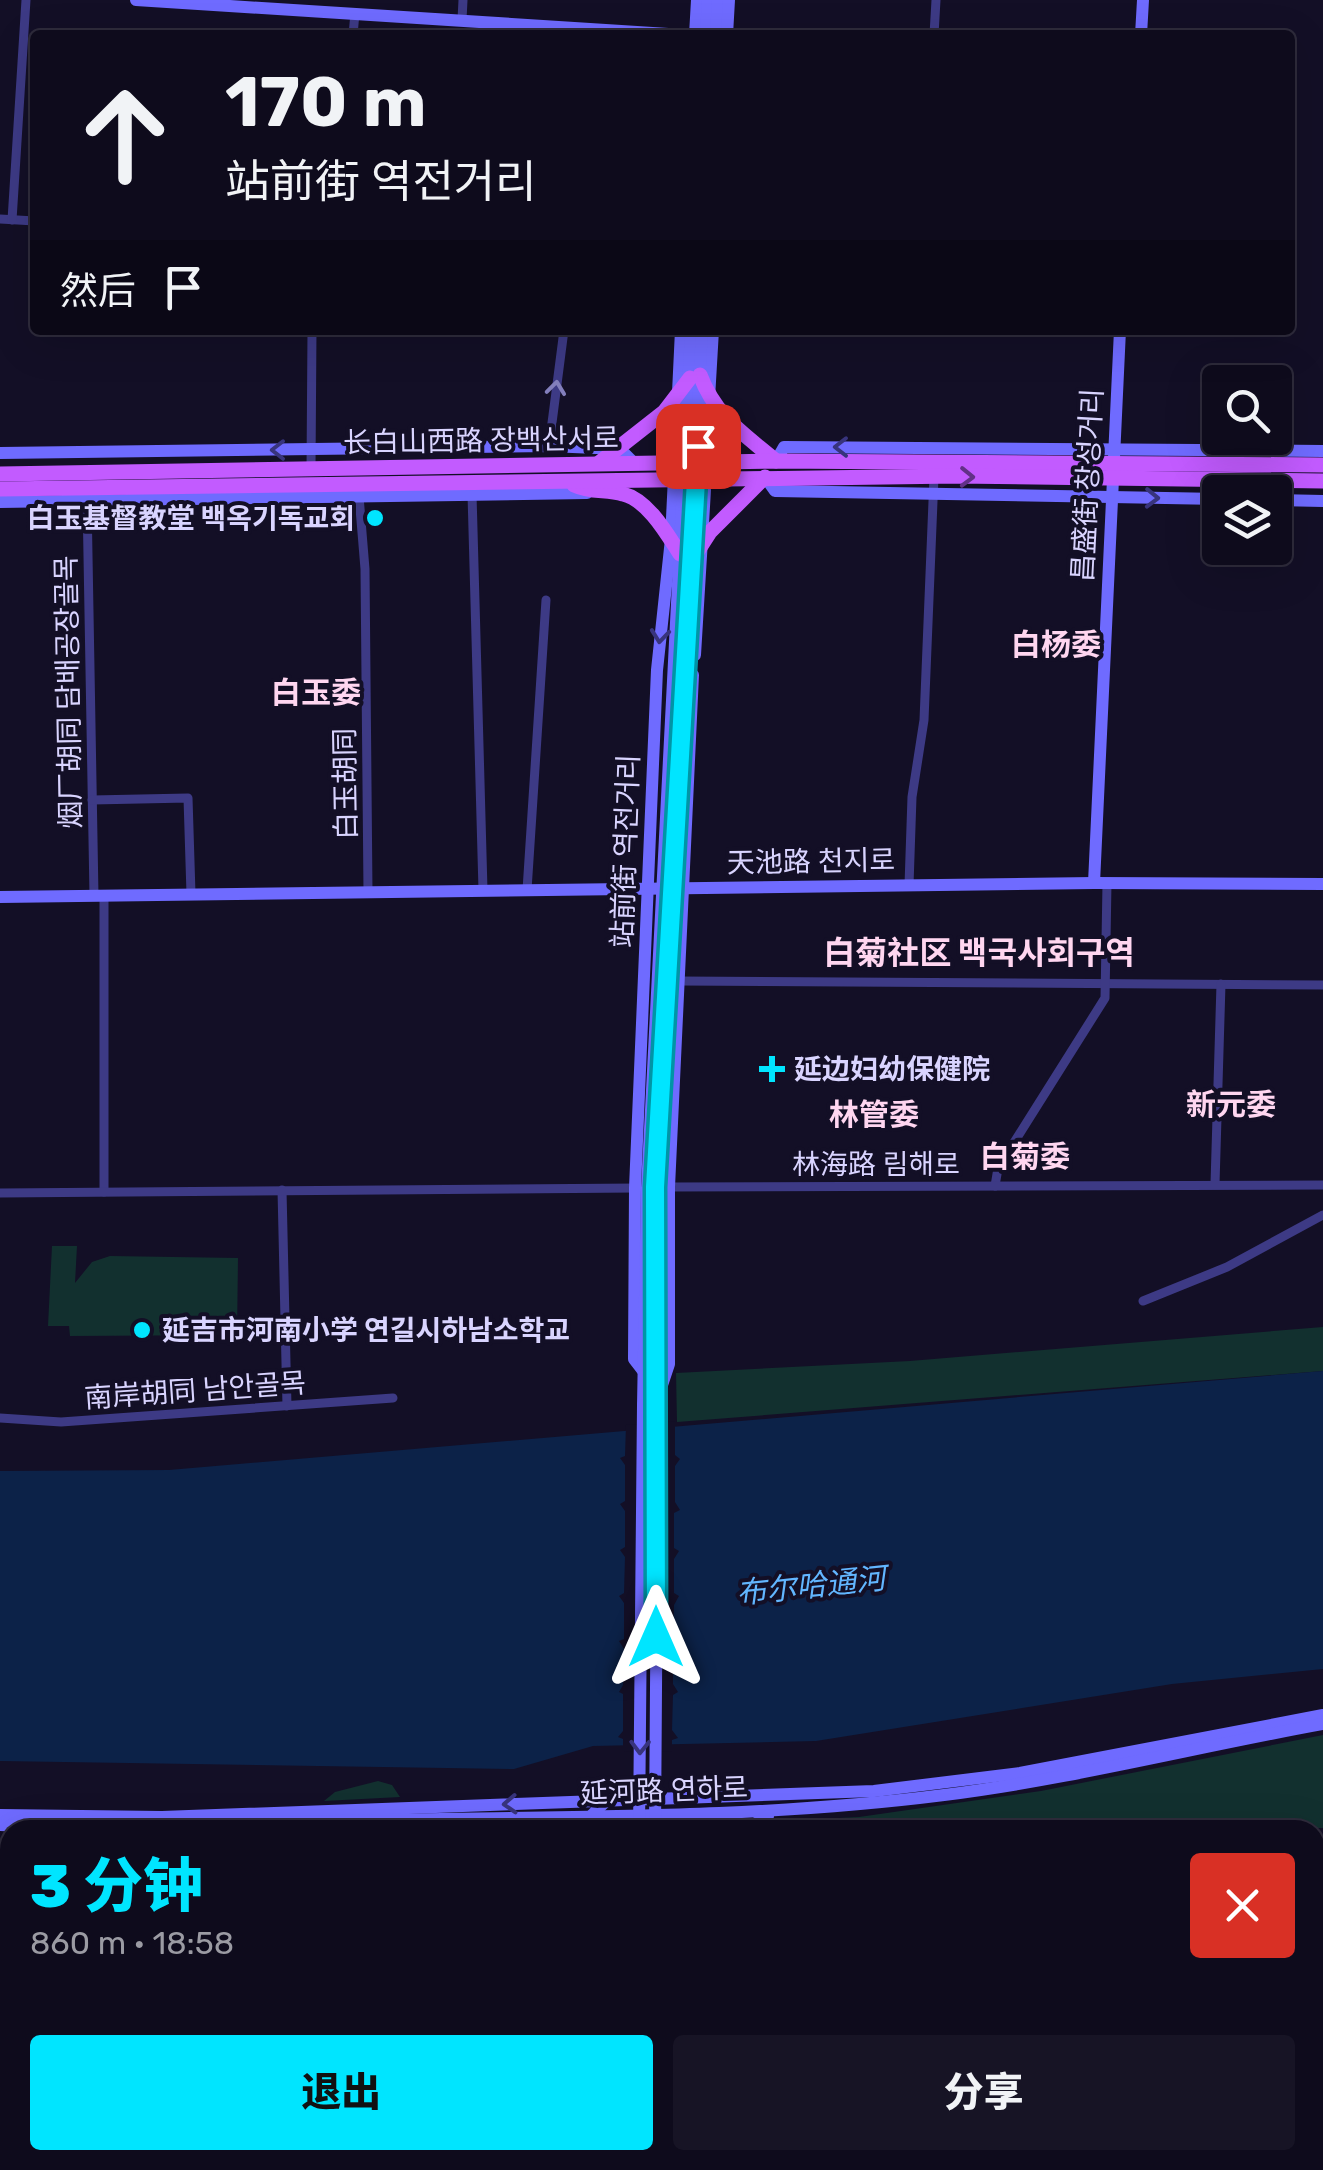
<!DOCTYPE html>
<html lang="zh">
<meta charset="utf-8">
<style>
:root{--surface:#0e0b1c;--page:#171425;--text:#f1f3f6;--muted:#9b9ba3;--line:#2e2b3b;--accent:#00e5ff}
body{margin:0;font-family:Rubik,"Noto Sans SC","Noto Sans KR",sans-serif;background:var(--page);color:var(--text);height:100vh;display:flex;flex-direction:column;font-size:38px;white-space:nowrap}
*{box-sizing:border-box;margin:0}
p{font-size:32px;color:var(--muted)}
.icon{flex:none;width:55px;height:55px;fill:none;stroke:currentColor;stroke-width:2;stroke-linecap:round;stroke-linejoin:round}
.map{position:relative;flex:1;overflow:hidden}
.details{position:absolute;left:0px;top:1820px;width:1325px;height:350px;display:flex;flex-direction:column;background:var(--surface);border-radius:30px 30px 0 0;box-shadow:0 10px 40px #0002,0 0 0 2px var(--line)}
.details>*{flex:none}
.banner{position:absolute;left:30px;top:30px;width:1265px;height:305px;border-radius:10px;box-shadow:0 10px 40px #0002,0 0 0 2px var(--line);background:#0e0b1c;color:var(--text);overflow:hidden}
.fabs{position:absolute;left:1202px;top:365px;display:grid;gap:20px}
.fabs a{display:grid;place-items:center;width:90px;height:90px;border-radius:10px;background:var(--surface);box-shadow:0 10px 40px #0002,0 0 0 2px var(--line);font-size:50px}
.pin{position:absolute;display:grid;place-items:center;width:85px;height:85px;color:#fff;margin:-42px;border-radius:20px;box-shadow:0 5px 15px #0006}
.me{position:absolute;width:110px;margin:-55px;rotate:0deg;stroke-linejoin:round;filter:drop-shadow(0 0 8px #0008)}
.turn{display:flex;align-items:center;gap:35px;height:210px;padding:0 30px;font-size:45px}
.turn .icon{width:130px;height:130px;stroke-width:2.5}
.turn b{display:block;font-size:70px;line-height:85px}
.then{display:flex;align-items:center;height:95px;padding:0 30px;background:#0003;gap:20px;font-size:38px}
.round{display:grid;place-items:center;flex:none;width:105px;height:105px;border-radius:10px;background:var(--page)}
.overview{display:flex;align-items:center;justify-content:space-between;height:170px;padding:0 30px}
h1{font-size:60px;font-weight:800;line-height:75px;color:var(--accent)}
.cta{display:flex;gap:20px;margin-top:auto;padding:20px 30px}
.cta a{flex:1;height:115px;border-radius:10px;background:var(--accent);color:#111;font-size:40px;font-weight:800;line-height:115px;text-align:center}
.cta a+a{background:var(--page);color:var(--text)}
.map>svg:first-child{display:block}
.green{fill:#12302f}
.water{fill:#0c2248}
.pier{fill:#130f26}
.lines{fill:none;stroke-linecap:round;stroke-linejoin:round}
.street{stroke:#3d3a85;stroke-width:9}
.secondary{stroke:#6f6bff;stroke-width:12}
.primary{stroke:#c25bff;stroke-width:15}
.secondary-bridge{stroke:#6f6bff;stroke-width:12}
.oneway{stroke:#837fbc}
.oneway2{stroke:#38347d}
.oneway3{stroke:#623188}
.route-casing{stroke:#0095a6;stroke-width:25}
.route{stroke:#00e5ff;stroke-width:18}
.poi-dot{fill:#00e5ff;stroke:#130f26;stroke-width:4}
.labels{text-anchor:middle;stroke-width:8;stroke-linejoin:round;paint-order:stroke}
.street-label{font-size:28px;fill:#d9d4ff;stroke:#130f26}
.poi-label{font-size:28px;font-weight:bold;fill:#d9d4ff;stroke:#130f26;text-anchor:start}
.neighbourhood-label{font-size:30px;font-weight:bold;fill:#ffd6f0;stroke:#130f26}
.water-label{font-size:30px;font-style:italic;fill:#62b6ff;stroke:#130f26}
.quarter-label{font-size:32px;font-weight:bold;fill:#ffd6f0;stroke:#130f26}
</style>
<div class="map">
<svg width="1323" height="2170" viewBox="0 0 1323 2170">
<rect width="100%" height="100%" fill="#130f26"/>
<g class="green">
<path d="M52,1246H77L75,1283L92,1262L110,1256L238,1258L237,1335L70,1336L69,1326H48Z"/>
<path d="M1323,1327V1371L677,1422L676,1373L910,1361Z"/>
<path d="M1323,1735V1828L755,1830L778,1821L859,1817L1041,1791Z"/>
<path d="M378,1781L392,1785L400,1797L324,1801L335,1792Z"/>
</g>
<path class="water" d="M1323,1371V1669L1172,1684L816,1741L593,1746L514,1769L0,1761V1471L169,1470Z"/>
<path class="pier" d="M675,1421V1455L680,1459L675,1466V1502L680,1510L674,1513V1548L679,1551L674,1559V1593L679,1596L674,1605L673,1639L679,1642L673,1650V1684L678,1692L673,1695L672,1730L678,1738L672,1740V1752L623,1751V1739L618,1737L623,1731V1694L619,1692L623,1685L624,1649L619,1641L624,1639V1603L619,1596L624,1593L625,1557L620,1550L625,1547V1511L620,1504L625,1501V1465L620,1458L625,1456L626,1425Z"/>
<g class="lines">
<g class="street">
<path d="M462,20L463,0"/>
<path d="M353,35L355,13"/>
<path d="M934,35L936,0"/>
<path d="M0,219L35,221"/>
<path d="M12,220L26,0"/>
<path d="M549,446L564,330"/>
<path d="M311,468L312,330"/>
<path d="M472,494L483,890"/>
<path d="M359,496L365,569L368,892"/>
<path d="M87,499L94,896"/>
<path d="M92,800L188,798L191,894"/>
<path d="M909,885L912,797L924,720L934,477"/>
<path d="M527,890L546,600"/>
<path d="M679,981L1323,985"/>
<path d="M1215,1184L1221,984"/>
<path d="M995,1186L998,1168L1105,998L1107,883"/>
<path d="M668,1187L1323,1185"/>
<path d="M282,1190L287,1406"/>
<path d="M104,1192V896"/>
<path d="M0,1193L637,1188"/>
<path d="M1143,1301L1227,1267L1323,1215"/>
<path d="M0,1418L61,1422L393,1398"/>
<path d="M0,1975L10,1976"/>
<path d="M0,2094L10,2095"/>
<path d="M1315,2102L1323,2101"/>
<path d="M510,2160L511,2170"/>
<path d="M159,2170V2160"/>
<path d="M337,2170L338,2160"/>
<path d="M1153,2170L1154,2160"/>
</g>
<g class="secondary">
<path d="M136,0L684,35"/>
<path d="M695,35L697,0"/>
<path d="M706,35L708,0"/>
<path d="M716,35L718,0"/>
<path d="M727,35L729,0"/>
<path d="M1141,35L1143,0"/>
<path d="M706,450L713,330"/>
<path d="M0,453L549,446L620,449L633,462"/>
<path d="M776,461L784,447L1323,451"/>
<path d="M765,477L775,491L1220,499"/>
<path d="M1275,500L1323,501"/>
<path d="M0,502L587,493"/>
<path d="M695,655L705,490"/>
<path d="M1094,883L1120,330"/>
<path d="M0,897L1094,883L1323,884"/>
<path d="M644,1372L634,1359L635,1188L657,670L671,539L681,330"/>
<path d="M661,1388L669,1364V1187L693,675"/>
<path d="M643,1405L647,1188L691,330"/>
<path d="M658,1405L655,1187L702,330"/>
<path d="M0,1815L162,1817L874,1791L1020,1773L1323,1715"/>
<path d="M683,1818L706,1830"/>
<path d="M0,1825C126,1832 252,1822 378,1820C567,1816 755,1819 944,1795C1072,1779 1196,1747 1323,1724"/>
<path d="M577,1830L607,1800"/>
<path d="M744,1830L768,1816"/>
<path d="M627,2170V2160"/>
<path d="M638,2170L639,2160"/>
<path d="M660,2170V2160"/>
</g>
<g class="primary">
<path d="M700,375C716,417 743,433 776,461"/>
<path d="M599,463L664,412L690,378"/>
<path d="M0,474L776,461L1323,465"/>
<path d="M574,485C591,493 606,489 623,494C648,500 667,534 680,554"/>
<path d="M0,489L956,476L1323,481"/>
<path d="M692,560L710,532L765,477"/>
</g>
<g class="secondary-bridge">
<path d="M639,1830L643,1405"/>
<path d="M655,1830L658,1405"/>
</g>
</g>
<defs><path id="oneway-chevron" d="M-2-3.5L2.5 0L-2 3.5" fill="none" stroke-width="1.6" stroke-linecap="round" stroke-linejoin="round" transform="scale(2.5)"/></defs>
<use class="oneway" href="#oneway-chevron" transform="translate(556 388) rotate(-83)"/>
<g class="oneway2">
<use href="#oneway-chevron" transform="translate(841 447) rotate(180)"/>
<use href="#oneway-chevron" transform="translate(278 450) rotate(180)"/>
<use href="#oneway-chevron" transform="translate(1152 498) rotate(1)"/>
<use href="#oneway-chevron" transform="translate(660 636) rotate(96)"/>
<use href="#oneway-chevron" transform="translate(640 1747) rotate(91)"/>
<use href="#oneway-chevron" transform="translate(510 1804) rotate(177)"/>
</g>
<use class="oneway3" href="#oneway-chevron" transform="translate(967 477) rotate(1)"/>
<g class="lines">
<defs>
<path id="route" d="M656,1637L655,1187L698,446"/>
</defs>
<use href="#route" class="route-casing"/>
<use href="#route" class="route"/>
</g>
<g class="poi-dot">
<circle cx="375" cy="518" r="10"/>
<path d="M767 1054h10v10h10v10h-10v10h-10v-10h-10v-10h10z"/>
<circle cx="142" cy="1330" r="10"/>
</g>
<g class="labels">
<g class="street-label">
<text transform="translate(481 440) rotate(-1)" y="10">长白山西路 장백산서로</text>
<text transform="translate(1087 485) rotate(-87)" y="10">昌盛街 창성거리</text>
<text transform="translate(68 692) rotate(-91)" y="10">烟厂胡同 담배공장골목</text>
<text transform="translate(345 784) rotate(-91)" y="10">白玉胡同</text>
<text transform="translate(625 851) rotate(-88)" y="10">站前街 역전거리</text>
<text transform="translate(811 861) rotate(-1)" y="10">天池路 천지로</text>
<text x="876" y="1174">林海路 림해로</text>
<text transform="translate(195 1390) rotate(-4)" y="10">南岸胡同 남안골목</text>
<text transform="translate(664 1790) rotate(-2)" y="10">延河路 연하로</text>
</g>
<g class="poi-label">
<text x="355" y="528" text-anchor="end">白玉基督教堂 백옥기독교회</text>
<text x="794" y="1079">延边妇幼保健院</text>
<text x="162" y="1340">延吉市河南小学 연길시하남소학교</text>
</g>
<g class="neighbourhood-label">
<text x="1056" y="655">白杨委</text>
<text x="316" y="703">白玉委</text>
<text x="1231" y="1115">新元委</text>
<text x="874" y="1125">林管委</text>
<text x="1025" y="1167">白菊委</text>
</g>
<g class="water-label">
<text transform="translate(811 1586) rotate(-6)" y="10">布尔哈通河</text>
</g>
<g class="quarter-label">
<text x="979" y="964">白菊社区 백국사회구역</text>
</g>
</g>
</svg>
<div class="fabs">
<a><svg class="icon" aria-label="search" viewBox="0 0 24 24"><circle cx="10" cy="10" r="6"/><path d="M15 15l6 6"/></svg></a>
<a><svg class="icon" aria-label="layers" viewBox="0 0 24 24"><path d="M12 4l9 5-9 5-9-5zM3 14l9 5 9-5"/></svg></a>
</div>
<div class="pin" style="left:698px;top:446px;background:#d93025"><svg class="icon" aria-label="arrive" viewBox="0 0 24 24"><path d="M6 21V4h12l-3 4 3 4H6"/></svg></div>
<svg class="me" style="left:656px;top:1637px" viewBox="-20 -20 40 40"><path d="M0-17L14 15 0 8-14 15z" fill="#00e5ff" stroke="#fff" stroke-width="4"/></svg>
<div class="banner">
<div class="turn"><svg class="icon" aria-label="ahead" viewBox="0 0 24 24"><path d="M12 20V5M6 11l6-6 6 6"/></svg><div><b>170 m</b>站前街 역전거리</div></div>
<div class="then">然后<svg class="icon" aria-label="arrive" viewBox="0 0 24 24"><path d="M6 21V4h12l-3 4 3 4H6"/></svg></div>
</div>
<section class="details">
<div class="overview"><div><h1>3 分钟</h1><p>860 m · 18:58</p></div><a class="round" style="background:#d93025;color:#fff"><svg class="icon" aria-label="close" viewBox="0 0 24 24"><path d="M6 6l12 12M18 6L6 18"/></svg></a></div>
<div class="cta"><a>退出</a><a>分享</a></div>
</section>
</div>
